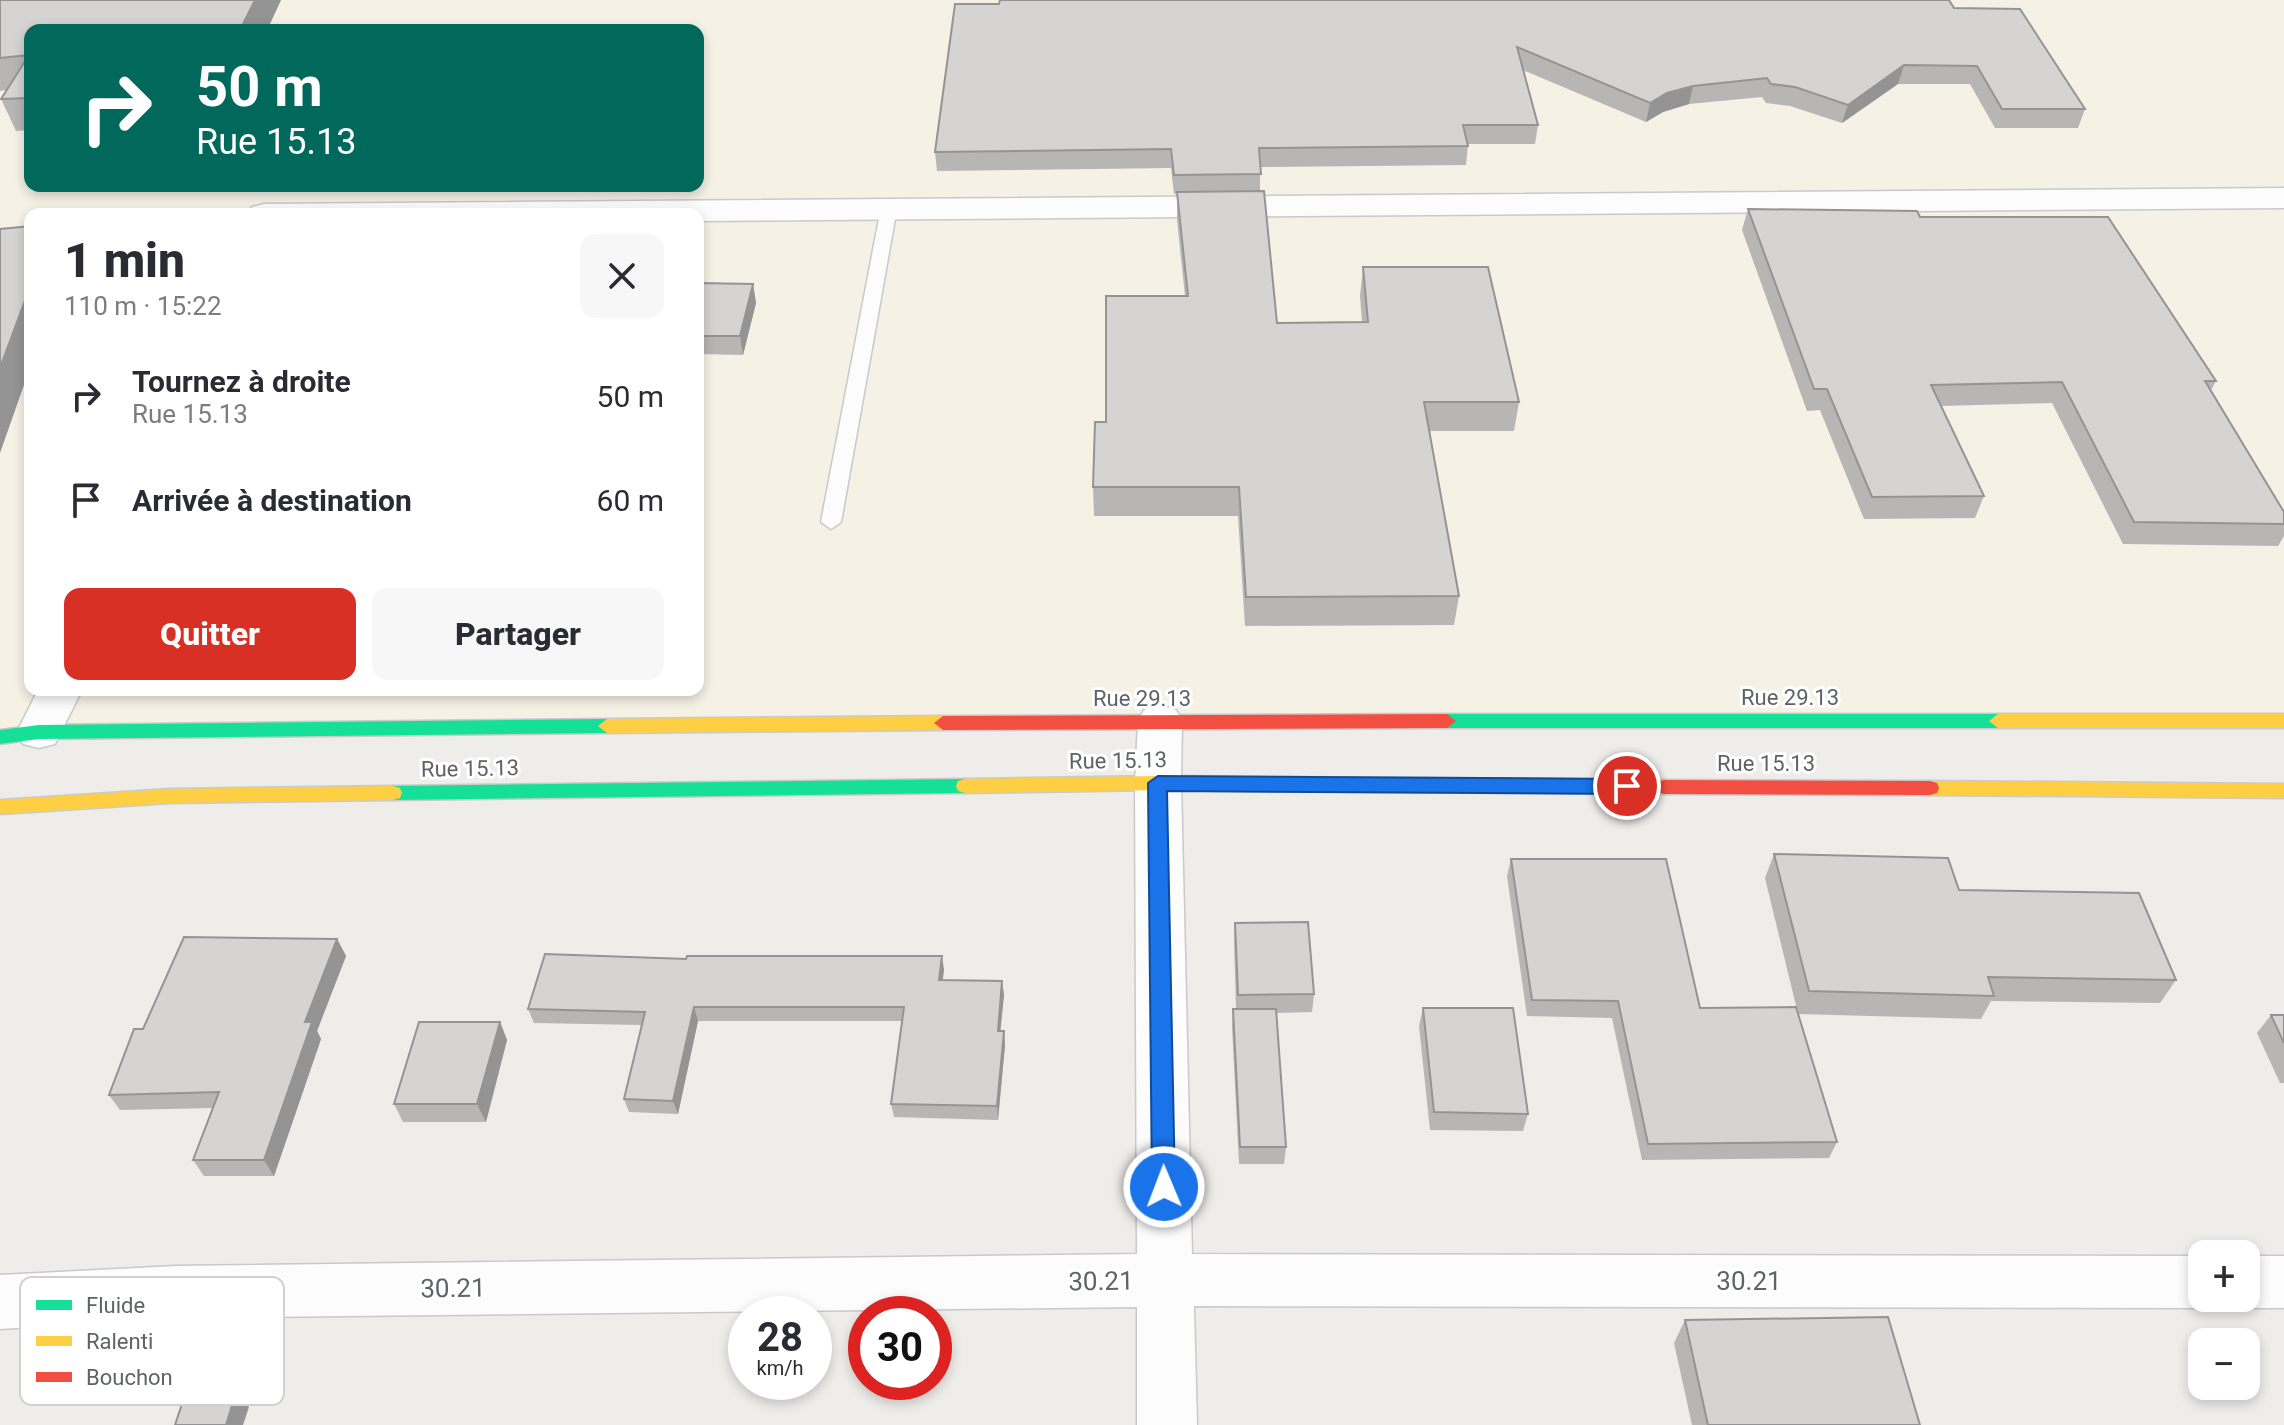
<!DOCTYPE html>
<html lang="fr">
<meta charset="utf-8">
<style>
:root{--surface:#fff;--page:#f7f7f7;--text:#2b2b33;--muted:#7c7c81;--accent:#d93025}
body{margin:0;font-family:Roboto,sans-serif;background:var(--page);color:var(--text);height:100vh;display:flex;flex-direction:column;font-size:30px;white-space:nowrap}
*{box-sizing:border-box;margin:0}
p{font-size:26px;color:var(--muted)}
.icon{flex:none;width:44px;height:44px;fill:none;stroke:currentColor;stroke-width:2;stroke-linecap:round;stroke-linejoin:round}
.map{position:relative;flex:1;overflow:hidden}
.drawer{position:absolute;left:24px;top:208px;width:680px;height:488px;display:flex;flex-direction:column;background:var(--surface);border-radius:16px;box-shadow:0 4px 12px #0003}
.drawer>*{flex:none}
.top-card{position:absolute;left:24px;top:24px;width:680px;height:168px;border-radius:16px;box-shadow:0 4px 12px #0003;background:#00695c;color:#fff;overflow:hidden}
.buttons{position:absolute;left:2188px;top:1240px;display:grid;gap:16px}
.buttons a{display:grid;place-items:center;width:72px;height:72px;border-radius:16px;background:var(--surface);box-shadow:0 4px 12px #0003;font-size:40px}
.speed{position:absolute;left:728px;top:1296px;display:flex;gap:16px;font-size:40px;font-weight:700;text-align:center}
.speed>*{display:grid;place-content:center;width:104px;height:104px;border-radius:50%;background:var(--surface);box-shadow:0 4px 12px #0003;line-height:1}
.speed small{font-size:20px;font-weight:400}
.speed .limit{border:12px solid #d22;background:#fff;color:#111}
.pin{position:absolute;display:grid;place-items:center;width:68px;height:68px;color:#fff;margin:-34px;border:4px solid #fff;border-radius:50%;box-shadow:0 2px 8px #0007}
.me{position:absolute;width:88px;margin:-44px;rotate:359deg;stroke-linejoin:round;filter:drop-shadow(0 0 6px #0008)}
.turn{display:flex;align-items:center;gap:28px;height:168px;padding:0 40px;font-size:36px}
.turn .icon{width:104px;height:104px;stroke-width:2.5}
.turn b{display:block;font-size:56px;line-height:68px}
.round{display:grid;place-items:center;flex:none;width:84px;height:84px;border-radius:16px;background:var(--page)}
.summary{display:flex;align-items:center;justify-content:space-between;height:136px;padding:0 40px}
h1{font-size:48px;font-weight:800;line-height:60px}
.button{display:flex;gap:16px;margin-top:auto;padding:16px 40px}
.button a{flex:1;height:92px;border-radius:16px;background:var(--accent);color:#fff;font-size:32px;font-weight:800;line-height:92px;text-align:center}
.button a+a{background:var(--page);color:var(--text)}
ul{padding:0;list-style:none}
li{display:flex;align-items:center;gap:24px;height:104px;padding:0 40px}
li div{flex:1}
li b{display:block;font-size:30px}
li em{font-style:normal}
.map>svg:first-child{display:block}
.commercial{fill:#f6f1e5;fill-rule:evenodd}
.lines{fill:none;stroke-linecap:round;stroke-linejoin:round}
.lane-casing{stroke:#c9c9c9;stroke-width:3}
.street-casing{stroke:#c9c9c9;stroke-width:3}
.fast-casing{stroke:#cbcbcb;stroke-width:3}
.slow-casing{stroke:#cbcbcb;stroke-width:3}
.jam-casing{stroke:#cbcbcb;stroke-width:3}
.lane{fill:#fcfcfc;fill-rule:evenodd}
.street{fill:#fcfcfc;fill-rule:evenodd}
.fast{fill:#16e098;fill-rule:evenodd}
.slow{fill:#ffcf43;fill-rule:evenodd}
.jam{fill:#f24e42;fill-rule:evenodd}
.wall{fill:#b7b6b5}
.shaded-wall{fill:#959494}
.building{fill:#d5d4d3;stroke:#959494;stroke-width:2}
.route{fill:#1a73e8;stroke:#114b97;stroke-width:2}
.labels{text-anchor:middle;stroke-width:6;stroke-linejoin:round;paint-order:stroke}
.street-label{font-size:22px;fill:#5f6367;stroke:#fff}
.near-street-label{font-size:26px;fill:#5f6367;stroke:#fff}
.key{fill:#fff;stroke:#cfd0d1;stroke-width:2}
.key-label{font-size:22px;fill:#5f6367}
</style>
<div class="map">
<svg width="2284" height="1425" viewBox="0 0 2284 1425">
<rect width="100%" height="100%" fill="#eeedea"/>
<path class="commercial" d="M0,0H2284V721L0,737ZM30,30H698V186H30ZM30,214H698V690H30Z"/>
<g class="lines">
<defs>
<path id="lane" d="M889,203L897,208L841,522L831,529L821,522L881,208Z"/>
<g id="street">
<path d="M2284,188V208L698,221V214H247L252,207L264,204Z"/>
<path d="M38,690H82L55,744L39,748L23,744L17,732Z"/>
<path d="M1160,705L1176,710L1182,721L1181,783L1192,1254L2202,1256V1298H2223L2222,1301L2202,1308L1194,1306L1197,1425H1137V1307L176,1318L0,1329V1275L176,1266L1137,1254L1135,783L1138,721L1144,710Z"/>
<path d="M2246,1256H2284V1308H2246L2226,1301L2225,1298H2246Z"/>
</g>
<g id="fast">
<path d="M1447,714H1998L2007,721L1998,728H1447L1438,721Z"/>
<path d="M607,719L616,726L607,733L39,739L0,744V730L39,725Z"/>
<path d="M965,779L972,781L974,786L972,791L965,793L393,800L386,798L384,793L386,788L393,786Z"/>
</g>
<g id="slow">
<path d="M1998,714H2284V728H1998L1989,721Z"/>
<path d="M943,716L952,723L943,730L607,733L598,726L607,719Z"/>
<path d="M1158,776L1664,780L1671,782L1673,787L1671,792L1664,794L1158,790L965,793L958,791L956,786L958,781L965,779Z"/>
<path d="M1930,781L2284,784V798L1930,795L1923,793L1921,788L1923,783Z"/>
<path d="M393,786L400,788L402,793L400,798L393,800L170,803L0,814V800L170,789Z"/>
</g>
<g id="jam">
<path d="M1447,714L1456,721L1447,728L943,730L934,723L943,716Z"/>
<path d="M1664,780L1930,781L1937,783L1939,788L1937,793L1930,795L1664,794L1657,792L1655,787L1657,782Z"/>
</g>
</defs>
<use href="#lane" class="lane-casing"/>
<use href="#street" class="street-casing"/>
<use href="#fast" class="fast-casing"/>
<use href="#slow" class="slow-casing"/>
<use href="#jam" class="jam-casing"/>
<use href="#lane" class="lane"/>
<use href="#street" class="street"/>
<use href="#fast" class="fast"/>
<use href="#slow" class="slow"/>
<use href="#jam" class="jam"/>
</g>
<g class="wall">
<path d="M0,0H281L267,30H30V130L16,131L1,99L6,90L0,91Z"/>
<path d="M955,4L1954,8L2085,109L2078,128H1995L1970,84H1898L1842,123L1790,106L1766,103L1762,97L1689,104L1663,112L1646,122L1523,70L1538,125L1535,144H1468L1466,165L1260,167V191L1277,323L1362,322L1360,296L1363,267L1519,402L1514,431H1429L1459,596L1454,625L1245,626L1238,516H1094L1093,487L1106,422L1185,296L1177,220V194H1174L1171,168L937,171L935,152Z"/>
<path d="M1748,209L1920,217L2216,381L2211,390L2284,512V536L2278,546L2123,544L2052,403L1941,406L1984,496L1975,518L1864,519L1820,410L1807,411L1742,230Z"/>
<path d="M698,283L753,284L756,303L743,355L698,354Z"/>
<path d="M1774,854L1959,890L2176,980L2160,1003L1991,1001L1981,1019L1798,1014L1765,878Z"/>
<path d="M1511,859L1700,1008L1837,1142L1829,1158L1642,1160L1612,1018L1527,1016L1507,876Z"/>
<path d="M1235,923L1314,994L1312,1012L1276,1013L1286,1147L1284,1164H1239L1232,1027L1233,1009H1236L1234,941Z"/>
<path d="M337,939L346,956L317,1031L321,1039L274,1176H204L193,1160L212,1108L120,1110L109,1095L143,1029Z"/>
<path d="M944,970L942,980L1002,981L1004,995L1000,1031H1004L1005,1045L998,1120L894,1117L891,1104L902,1021H698L678,1114L629,1112L624,1099L642,1025L534,1023L528,1009Z"/>
<path d="M1423,1008L1528,1114L1523,1131L1430,1130L1419,1026Z"/>
<path d="M2271,1015H2284V1083H2280L2257,1033Z"/>
<path d="M500,1022L507,1040L486,1122H403L394,1104Z"/>
<path d="M1685,1320L1920,1425H1692L1674,1343Z"/>
</g>
<g class="shaded-wall">
<path d="M255,0H281L267,30H240Z"/>
<path d="M1904,65L1898,84L1842,123L1848,105Z"/>
<path d="M1693,86L1689,104L1663,112L1646,122L1650,103L1667,93Z"/>
<path d="M753,284L756,303L743,355L740,336Z"/>
<path d="M30,287V368L0,453V368Z"/>
<path d="M337,939L346,956L317,1031L321,1039L274,1176L264,1160L305,1022Z"/>
<path d="M942,956L944,970L941,994L939,980Z"/>
<path d="M1002,981L1004,995L999,1045L998,1031Z"/>
<path d="M694,1007L698,1021L678,1114L673,1101Z"/>
<path d="M500,1022L507,1040L486,1122L477,1104Z"/>
<path d="M1004,1031L1005,1045L998,1120L997,1106Z"/>
<path d="M236,1392L249,1407L243,1425H226Z"/>
</g>
<g class="building">
<path d="M0,0H255L240,30H30V98L1,99L29,55L0,58Z"/>
<path d="M1000,0H1949L1954,8L2020,9L2085,109H2002L1977,66L1904,65L1848,105L1795,87L1771,84L1767,78L1693,86L1667,93L1650,103L1517,47L1538,125H1463L1468,146L1259,148L1261,174L1174,175L1171,149L935,152L955,4H999Z"/>
<path d="M1264,191L1277,323L1368,322L1363,267H1488L1519,402H1424L1459,596L1246,597L1239,487H1093L1095,422H1106V296H1188L1177,192Z"/>
<path d="M1748,209L1917,211L1920,217H2108L2216,381H2205L2284,512V524L2134,522L2062,382L1931,385L1984,496L1872,497L1827,389H1814Z"/>
<path d="M30,226V287L0,368V229Z"/>
<path d="M698,283L753,284L740,336H698Z"/>
<path d="M1774,854L1948,858L1959,890L2139,893L2176,980L1988,977L1994,996L1809,991Z"/>
<path d="M1511,859H1666L1700,1008L1796,1007L1837,1142L1648,1144L1618,1001L1532,1000Z"/>
<path d="M1308,922L1314,994L1238,995L1235,923Z"/>
<path d="M184,937L337,939L305,1022H312L264,1160H193L219,1092L109,1095L134,1029H143Z"/>
<path d="M545,954L686,959L687,956H942L939,980L1002,981L998,1031H1004L997,1106L891,1104L904,1007H694L673,1101L624,1099L645,1012L528,1009Z"/>
<path d="M1423,1008H1513L1528,1114L1434,1112Z"/>
<path d="M1233,1009H1276L1286,1147H1240Z"/>
<path d="M2271,1015H2284V1043Z"/>
<path d="M419,1022H500L477,1104H394Z"/>
<path d="M1888,1317L1920,1425H1708L1685,1320Z"/>
<path d="M186,1392H236L226,1425H175Z"/>
</g>
<path class="route" d="M1158,776L1627,779L1636,786L1627,794L1167,791L1175,1187L1172,1194L1164,1197L1156,1194L1152,1187L1148,783Z"/>
<g class="labels">
<g class="street-label">
<text x="1790" y="705">Rue 29.13</text>
<text x="1142" y="706">Rue 29.13</text>
<text transform="translate(1118 760) rotate(-1)" y="8">Rue 15.13</text>
<text x="1766" y="771">Rue 15.13</text>
<text transform="translate(470 768) rotate(-1)" y="8">Rue 15.13</text>
</g>
<g class="near-street-label">
<text transform="translate(1101 1281) rotate(-1)" y="9">30.21</text>
<text x="1749" y="1290">30.21</text>
<text transform="translate(453 1288) rotate(-1)" y="9">30.21</text>
</g>
</g>
<rect x="20" y="1277" width="264" height="128" rx="12" class="key"/>
<rect x="36" y="1300" width="36" height="10" fill="#16e098"/>
<rect x="36" y="1336" width="36" height="10" fill="#ffcf43"/>
<rect x="36" y="1372" width="36" height="10" fill="#f24e42"/>
<g class="key-label">
<text x="86" y="1313">Fluide</text>
<text x="86" y="1349">Ralenti</text>
<text x="86" y="1385">Bouchon</text>
</g>
</svg>
<div class="buttons">
<a>+</a>
<a>−</a>
</div>
<div class="speed"><div>28<small>km/h</small></div><div class="limit">30</div></div>
<div class="pin" style="left:1627px;top:786px;background:#d93025"><svg class="icon" aria-label="arrive" viewBox="0 0 24 24"><path d="M6 21V4h12l-3 4 3 4H6"/></svg></div>
<svg class="me" style="left:1164px;top:1187px" viewBox="-20 -20 40 40"><circle r="17" fill="#1a73e8" stroke="#fff" stroke-width="3"/><path d="M0-11L8 9 0 5-8 9z" fill="#fff"/></svg>
<div class="top-card">
<div class="turn"><svg class="icon" aria-label="right" viewBox="0 0 24 24"><path d="M7 20v-9h11M14 6l5 5-5 5"/></svg><div><b>50 m</b>Rue 15.13</div></div>
</div>
<section class="drawer">
<div class="summary"><div><h1>1 min</h1><p>110 m · 15:22</p></div><a class="round"><svg class="icon" aria-label="close" viewBox="0 0 24 24"><path d="M6 6l12 12M18 6L6 18"/></svg></a></div>
<ul>
<li><svg class="icon" aria-label="right" viewBox="0 0 24 24"><path d="M7 20v-9h11M14 6l5 5-5 5"/></svg><div><b>Tournez à droite</b><p>Rue 15.13</p></div><em>50 m</em></li>
<li><svg class="icon" aria-label="arrive" viewBox="0 0 24 24"><path d="M6 21V4h12l-3 4 3 4H6"/></svg><div><b>Arrivée à destination</b></div><em>60 m</em></li>
</ul>
<div class="button"><a>Quitter</a><a>Partager</a></div>
</section>
</div>
